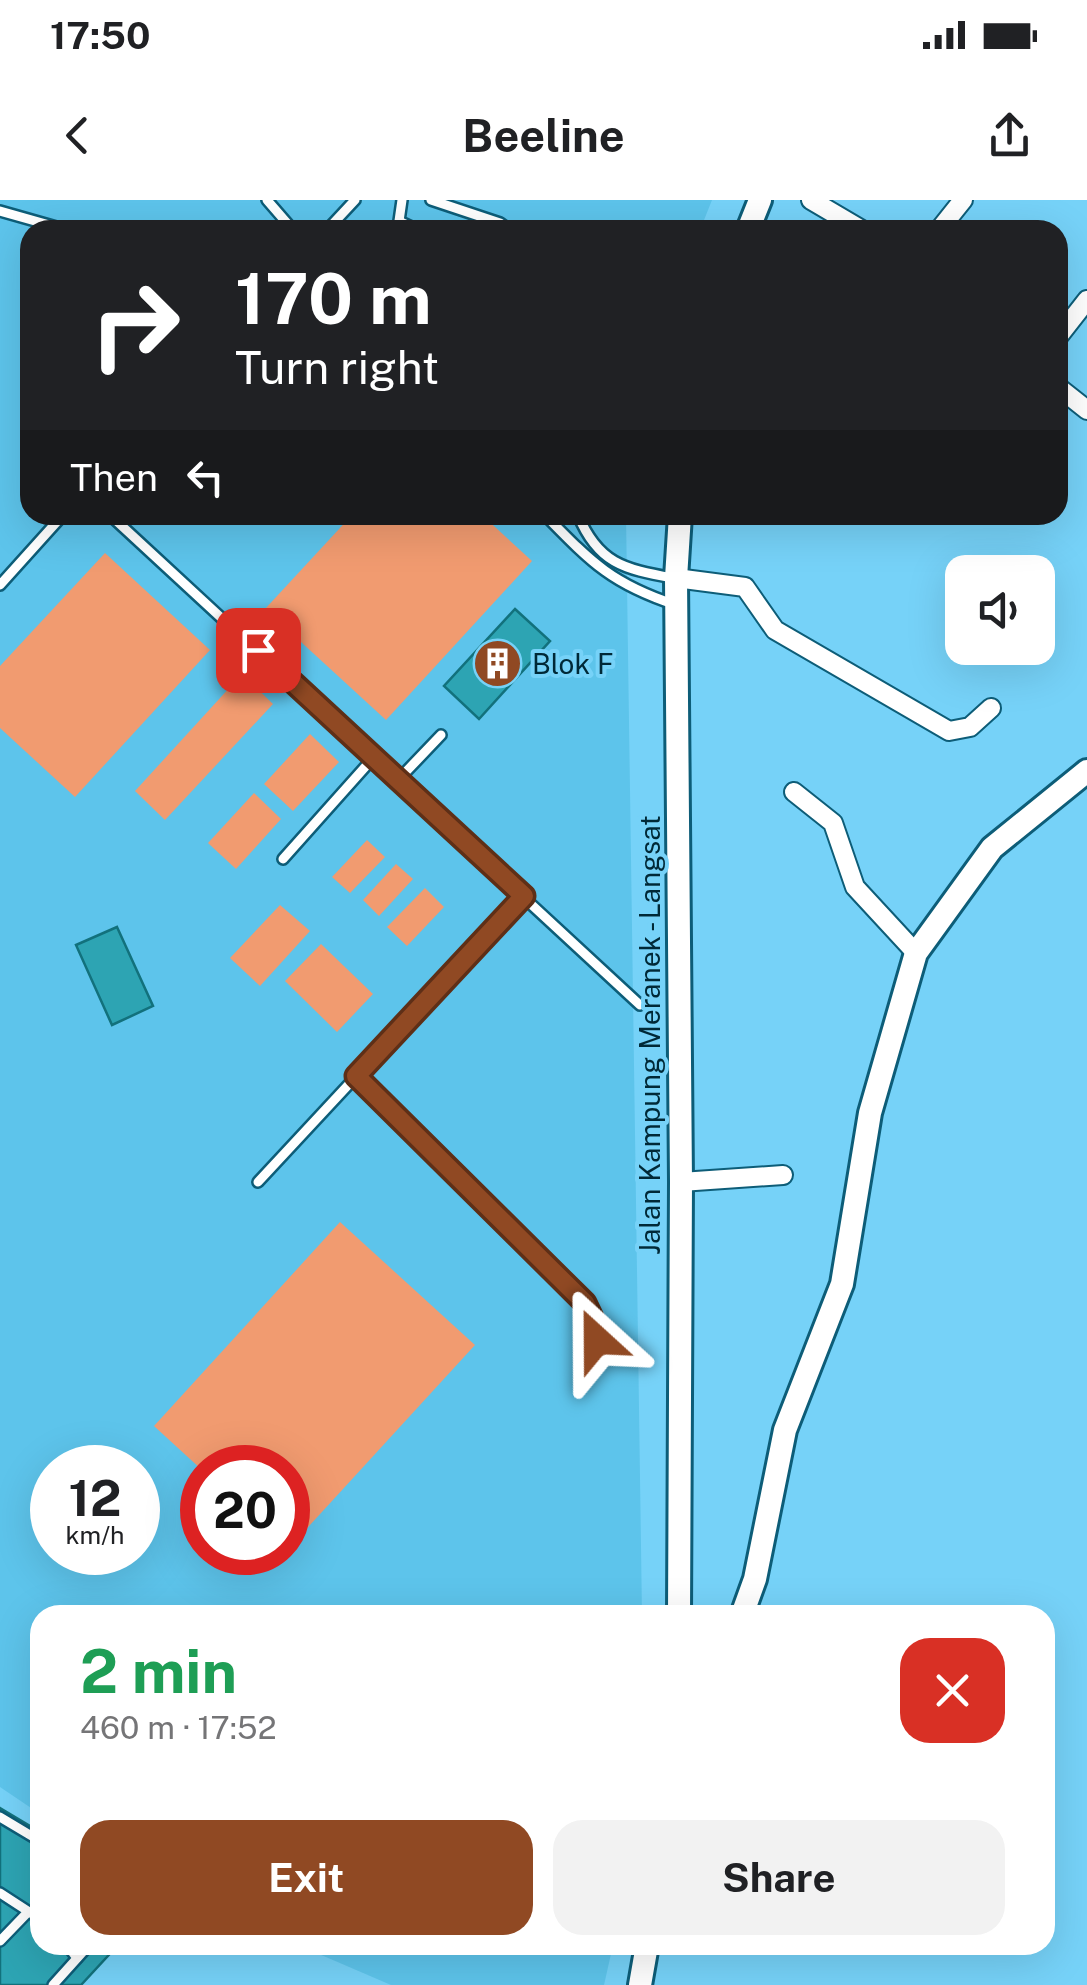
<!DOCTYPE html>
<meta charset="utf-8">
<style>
:root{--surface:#fff;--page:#f2f2f2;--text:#202124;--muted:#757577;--accent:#904923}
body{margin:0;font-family:"Public Sans",sans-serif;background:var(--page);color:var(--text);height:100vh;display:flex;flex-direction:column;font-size:38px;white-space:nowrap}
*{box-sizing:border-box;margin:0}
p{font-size:32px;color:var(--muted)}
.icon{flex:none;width:55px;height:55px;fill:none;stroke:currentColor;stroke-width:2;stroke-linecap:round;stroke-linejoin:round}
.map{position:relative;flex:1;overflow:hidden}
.sheet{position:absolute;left:30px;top:1405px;width:1025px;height:350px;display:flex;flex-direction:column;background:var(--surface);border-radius:30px;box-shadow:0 10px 40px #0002}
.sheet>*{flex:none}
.guide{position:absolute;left:20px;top:20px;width:1048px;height:305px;border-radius:30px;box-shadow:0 10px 40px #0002;background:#202124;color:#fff;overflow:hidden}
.fabs{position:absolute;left:945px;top:355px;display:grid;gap:20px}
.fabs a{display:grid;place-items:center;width:110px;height:110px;border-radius:20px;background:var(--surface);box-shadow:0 10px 40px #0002;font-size:50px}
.speed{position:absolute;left:30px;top:1245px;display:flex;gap:20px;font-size:50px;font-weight:700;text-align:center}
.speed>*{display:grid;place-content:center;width:130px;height:130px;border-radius:50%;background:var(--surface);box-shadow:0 10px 40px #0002;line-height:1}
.speed small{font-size:25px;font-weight:400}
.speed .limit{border:15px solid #d22;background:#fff;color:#111}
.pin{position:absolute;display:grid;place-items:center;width:85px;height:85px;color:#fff;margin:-42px;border-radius:20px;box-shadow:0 5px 15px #0006}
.me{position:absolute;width:110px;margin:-55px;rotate:336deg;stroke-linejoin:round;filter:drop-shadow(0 0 8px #0008)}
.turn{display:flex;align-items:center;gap:35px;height:210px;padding:0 50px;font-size:45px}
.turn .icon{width:130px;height:130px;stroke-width:2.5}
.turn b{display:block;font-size:70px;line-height:85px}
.then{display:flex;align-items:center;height:95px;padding:0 50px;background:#0003;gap:20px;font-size:38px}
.round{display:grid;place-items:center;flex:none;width:105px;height:105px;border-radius:30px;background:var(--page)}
.head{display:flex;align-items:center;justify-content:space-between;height:170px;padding:0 50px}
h1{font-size:60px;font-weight:700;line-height:75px;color:#1e9e55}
.button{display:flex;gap:20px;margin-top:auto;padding:20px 50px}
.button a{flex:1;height:115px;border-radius:30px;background:var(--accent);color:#fff;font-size:40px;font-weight:700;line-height:115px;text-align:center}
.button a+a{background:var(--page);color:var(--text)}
.status{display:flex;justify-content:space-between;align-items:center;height:70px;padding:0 50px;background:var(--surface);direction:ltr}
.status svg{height:28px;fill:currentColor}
header{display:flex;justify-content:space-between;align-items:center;height:130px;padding:0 50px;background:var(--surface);font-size:45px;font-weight:700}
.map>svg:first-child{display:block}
.built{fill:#5dc4eb;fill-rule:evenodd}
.green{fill:#f19b70}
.building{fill:#2da4b3;stroke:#12717c;stroke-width:2.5}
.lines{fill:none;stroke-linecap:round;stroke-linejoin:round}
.lane-casing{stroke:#0d5d78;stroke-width:14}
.street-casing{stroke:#0d5d78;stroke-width:22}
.secondary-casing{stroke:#0d5d78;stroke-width:28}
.lane{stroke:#fff;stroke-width:9}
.street{stroke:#fff;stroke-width:18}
.secondary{stroke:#fff;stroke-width:22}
.route-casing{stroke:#5e2f17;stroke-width:25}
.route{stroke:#904923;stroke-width:18}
.labels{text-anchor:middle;stroke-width:8;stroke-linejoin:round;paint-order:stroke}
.poi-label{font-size:28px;fill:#002937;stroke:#76d2f8;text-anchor:start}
.street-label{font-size:28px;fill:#002937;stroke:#76d2f8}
</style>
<div class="status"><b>17:50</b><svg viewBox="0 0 49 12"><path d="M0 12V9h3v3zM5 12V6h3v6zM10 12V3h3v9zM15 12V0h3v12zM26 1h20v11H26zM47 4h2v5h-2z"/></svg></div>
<header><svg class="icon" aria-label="back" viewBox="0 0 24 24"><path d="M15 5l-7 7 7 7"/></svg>Beeline<svg class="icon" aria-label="share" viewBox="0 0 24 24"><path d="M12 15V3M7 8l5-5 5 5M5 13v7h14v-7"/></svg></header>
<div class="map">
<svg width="1087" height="1785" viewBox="0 0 1087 1785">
<rect width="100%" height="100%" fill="#76d2f8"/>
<g class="built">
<path d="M0,0H712L700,30H30V315H626L642,1415H40V1614L0,1587ZM52,1268H138V1352H52ZM202,1268H288V1352H202Z"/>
<path d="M298,1745H613L604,1785H391Z"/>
</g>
<g class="green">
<path d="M352,315H482L532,361L386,520L265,409Z"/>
<path d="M105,353L210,450L75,597L0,528V466Z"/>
<path d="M242,474L273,504L165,620L135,591Z"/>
<path d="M310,534L339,562L293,611L264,584Z"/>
<path d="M254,593L281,619L236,669L208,643Z"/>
<path d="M367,640L385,657L350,693L332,677Z"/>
<path d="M396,664L413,679L379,716L363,700Z"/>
<path d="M425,688L444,707L407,746L387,727Z"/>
<path d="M280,705L310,731L260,786L230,758Z"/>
<path d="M321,744L373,794L337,832L285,781Z"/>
<path d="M340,1022L475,1145L288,1349V1268L202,1270L154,1226Z"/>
</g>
<g class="building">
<path d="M515,409L550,441L479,519L444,486Z"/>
<path d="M117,727L153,806L112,825L76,745Z"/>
<path d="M0,1608L40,1632V1745H118L81,1785H0Z"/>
</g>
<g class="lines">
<defs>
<g id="lane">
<path d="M267,0L293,30"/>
<path d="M402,0L399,21L418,30"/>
<path d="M431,0L500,23L510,30"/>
<path d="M0,11L67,30"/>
<path d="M327,30L355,0"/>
<path d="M110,315L640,805"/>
<path d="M545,315C592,363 612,384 676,405"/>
<path d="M578,315C598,363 623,369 673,378"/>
<path d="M0,385L63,315"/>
<path d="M399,579L441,535"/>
<path d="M283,659L374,557"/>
<path d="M356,877L590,1110L597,1139L584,1169"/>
<path d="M258,982L524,696"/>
<path d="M0,1617L40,1641"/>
<path d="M0,1693L40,1719"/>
<path d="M0,1741L28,1712"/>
<path d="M67,1745L77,1758"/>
<path d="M53,1785L89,1745"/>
</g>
<g id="street">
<path d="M811,0L862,30"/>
<path d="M939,30L963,0"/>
<path d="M1058,137L1087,100"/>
<path d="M1058,187L1087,210"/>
<path d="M676,378L745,387L775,430L949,531L970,527L991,508"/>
<path d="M794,592L833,623L855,687L916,753"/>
<path d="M681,982L783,975"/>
</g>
<g id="secondary">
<path d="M748,30L760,0"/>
<path d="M679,1415L681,982L676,378L680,315"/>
<path d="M742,1415L755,1379L785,1230L842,1084L870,913L916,753L992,648L1087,571"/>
<path d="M640,1785L647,1745"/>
</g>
</defs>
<use href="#lane" class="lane-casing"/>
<use href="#street" class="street-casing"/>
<use href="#secondary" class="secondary-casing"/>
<use href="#lane" class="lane"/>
<use href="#street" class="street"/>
<use href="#secondary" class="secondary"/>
</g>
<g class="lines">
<defs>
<path id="route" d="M258,450L524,696L356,876L585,1103L596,1126L597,1140"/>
</defs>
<use href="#route" class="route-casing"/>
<use href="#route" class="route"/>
</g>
<defs>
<symbol id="building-disc" viewBox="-11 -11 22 22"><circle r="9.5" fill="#904923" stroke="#76d2f8"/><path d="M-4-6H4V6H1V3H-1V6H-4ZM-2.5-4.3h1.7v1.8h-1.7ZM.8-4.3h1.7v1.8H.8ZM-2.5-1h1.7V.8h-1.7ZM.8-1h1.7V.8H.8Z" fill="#fff"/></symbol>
</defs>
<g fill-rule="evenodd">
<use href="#building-disc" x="470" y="436" width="55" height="55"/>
</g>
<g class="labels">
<g class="poi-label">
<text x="532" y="474">Blok F</text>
</g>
<g class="street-label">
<text transform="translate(650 835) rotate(-90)" y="10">Jalan Kampung Meranek - Langsat</text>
</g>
</g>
</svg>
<div class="fabs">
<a><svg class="icon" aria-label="sound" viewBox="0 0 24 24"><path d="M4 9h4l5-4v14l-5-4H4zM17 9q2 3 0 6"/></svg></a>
</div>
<div class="speed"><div>12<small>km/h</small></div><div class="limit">20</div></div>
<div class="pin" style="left:258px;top:450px;background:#d93025"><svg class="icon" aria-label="arrive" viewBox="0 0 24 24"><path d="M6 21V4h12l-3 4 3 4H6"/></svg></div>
<svg class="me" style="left:597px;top:1140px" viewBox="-20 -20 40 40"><path d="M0-17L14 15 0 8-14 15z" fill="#904923" stroke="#fff" stroke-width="4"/></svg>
<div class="guide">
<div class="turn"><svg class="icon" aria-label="right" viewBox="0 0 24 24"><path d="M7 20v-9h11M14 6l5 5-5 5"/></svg><div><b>170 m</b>Turn right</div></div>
<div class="then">Then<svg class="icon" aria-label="left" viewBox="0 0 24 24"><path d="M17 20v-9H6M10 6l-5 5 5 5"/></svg></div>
</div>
<section class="sheet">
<div class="head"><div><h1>2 min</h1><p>460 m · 17:52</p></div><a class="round" style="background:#d93025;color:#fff"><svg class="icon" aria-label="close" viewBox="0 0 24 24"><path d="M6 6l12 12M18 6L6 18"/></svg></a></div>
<div class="button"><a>Exit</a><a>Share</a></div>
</section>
</div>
